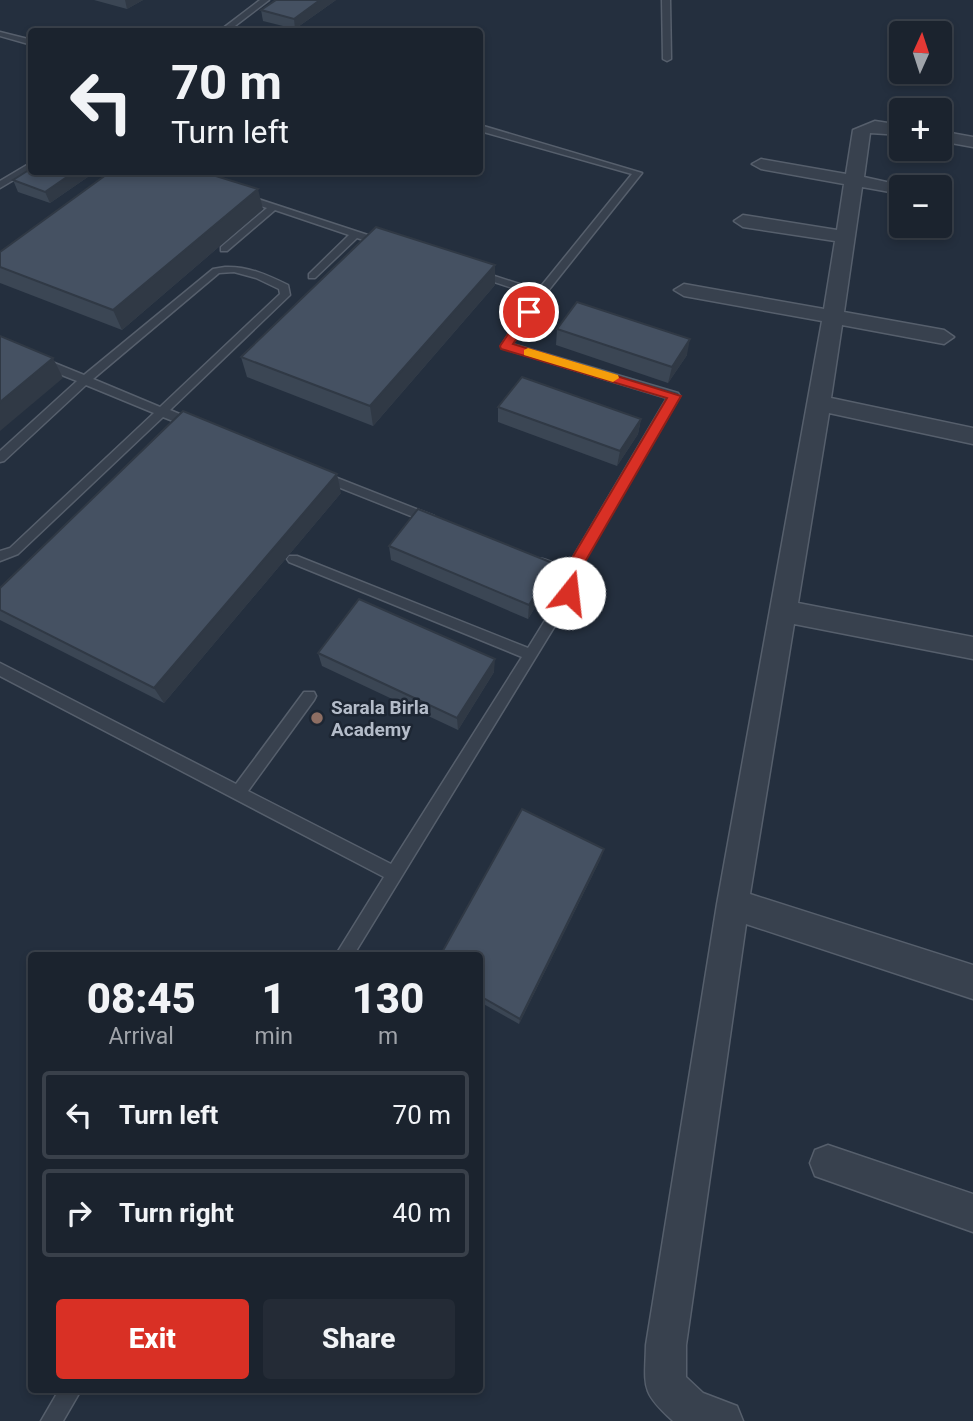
<!DOCTYPE html>
<meta charset="utf-8">
<style>
:root{--surface:#1b232e;--page:#242b36;--text:#f1f3f6;--muted:#a0a4aa;--line:#39404a;--accent:#d93025}
body{margin:0;font-family:Roboto,sans-serif;background:var(--page);color:var(--text);height:100vh;display:flex;flex-direction:column;font-size:26px;white-space:nowrap}
*{box-sizing:border-box;margin:0}
p{font-size:23px;color:var(--muted)}
.icon{flex:none;width:38px;height:38px;fill:none;stroke:currentColor;stroke-width:2;stroke-linecap:round;stroke-linejoin:round}
.map{position:relative;flex:1;overflow:hidden}
.side{position:absolute;left:28px;top:952px;width:455px;height:441px;display:flex;flex-direction:column;background:var(--surface);border-radius:7px;box-shadow:0 4px 10px #0003,0 0 0 2px var(--line)}
.side>*{flex:none}
.banner{position:absolute;left:28px;top:28px;width:455px;height:147px;border-radius:7px;box-shadow:0 4px 10px #0003,0 0 0 2px var(--line);background:#1b232e;color:var(--text);overflow:hidden}
.needle{width:46px;rotate:3deg}
.controls{position:absolute;left:889px;top:21px;display:grid;gap:14px}
.controls a{display:grid;place-items:center;width:63px;height:63px;border-radius:7px;background:var(--surface);box-shadow:0 4px 10px #0003,0 0 0 2px var(--line);font-size:35px}
.pin{position:absolute;display:grid;place-items:center;width:60px;height:60px;color:#fff;margin:-30px;border:4px solid #fff;border-radius:50%;box-shadow:0 2px 7px #0007}
.me{position:absolute;width:77px;margin:-38px;rotate:16deg;stroke-linejoin:round;filter:drop-shadow(0 0 5px #0008)}
.turn{display:flex;align-items:center;gap:24px;height:147px;padding:0 28px;font-size:32px}
.turn .icon{width:91px;height:91px;stroke-width:2.5}
.turn b{display:block;font-size:49px;line-height:60px}
.eta{display:flex;justify-content:space-evenly;align-items:center;height:119px;text-align:center}
.eta b{font-size:42px;font-weight:800;line-height:49px}
.button{display:flex;gap:14px;margin-top:auto;padding:14px 28px}
.button a{flex:1;height:80px;border-radius:7px;background:var(--accent);color:#fff;font-size:28px;font-weight:800;line-height:80px;text-align:center}
.button a+a{background:var(--page);color:var(--text)}
ul{padding:0;list-style:none}
li{display:flex;align-items:center;gap:21px;height:88px;margin:0 14px 10px;padding:0 14px;border:4px solid var(--line);border-radius:7px}
li div{flex:1}
li b{display:block;font-size:26px}
li em{font-style:normal}
.map>svg:first-child{display:block}
.lines{fill:none;stroke-linecap:round;stroke-linejoin:round}
.service-casing{stroke:#565f6c;stroke-width:3}
.minor-casing{stroke:#565f6c;stroke-width:3}
.service{fill:#38414e;fill-rule:evenodd}
.minor{fill:#38414e;fill-rule:evenodd}
.wall{fill:#3b4654}
.shaded-wall{fill:#303945}
.building{fill:#455162;stroke:#303945;stroke-width:2}
.route{fill:#d93025;stroke:#8d1f18;stroke-width:2}
.slow{fill:#f59e0b}
.education-dot{fill:#8d6e63;stroke:#1d2633;stroke-width:2.5}
.labels{text-anchor:middle;stroke-width:5;stroke-linejoin:round;paint-order:stroke}
.poi-label{font-size:19px;font-weight:bold;fill:#b4bcc9;stroke:#1d2633;text-anchor:start}
</style>
<div class="map">
<svg width="973" height="1421" viewBox="0 0 973 1421">
<rect width="100%" height="100%" fill="#242f3e"/>
<g class="lines">
<defs>
<g id="service">
<path d="M260,0H269L227,32H218Z"/>
<path d="M662,0H670L671,59L667,61L663,59Z"/>
<path d="M0,32L32,40V45L0,36Z"/>
<path d="M480,125L642,173L544,296L512,344L678,393L680,396L572,581L575,593L353,956H335L384,877L0,676V663L236,784L304,692H314L316,696L314,700L248,791L391,864L522,657L289,562L287,559L289,556H297L528,648L562,593C557,569 542,576 530,562L532,559C542,556 557,564 565,571L667,398L502,348L501,346L534,295L476,276V272H482L538,290L632,174L480,131Z"/>
<path d="M32,162V169L0,188V181Z"/>
<path d="M246,195L386,241L388,243L383,246L357,238L315,278H309V274L349,235L275,210L227,251H221V247L267,208L243,200V196Z"/>
<path d="M225,267C248,266 267,275 288,285L290,295L170,410L196,421V427H188L163,417L18,554L0,561V551L10,548L154,413L86,385L4,461L0,462V451L77,381L39,366V360H47L84,375L213,269ZM234,272L256,278L279,289L280,294L160,407L93,379L219,273Z"/>
<path d="M322,472L434,516L436,519L430,524L426,522L318,479V473Z"/>
<path d="M59,1390H81L63,1421H41Z"/>
</g>
<g id="minor">
<path d="M875,121L901,125V135L870,133L864,177L909,187H901V194L862,187L844,312L944,330L954,337L944,344L842,325L831,398L973,428V444L829,413L798,603L973,637V659L794,624L750,894L973,965V999L746,924L686,1345V1377L703,1393L737,1406L743,1421H673C640,1391 645,1387 646,1345L717,904L822,321L684,296L674,290L684,284L824,309L835,241L743,227L734,221L743,215L837,230L844,184L761,169L752,164L761,159L846,174L853,130Z"/>
<path d="M940,131L973,137V147L940,141Z"/>
<path d="M828,1145L973,1194V1232L815,1176L810,1163L815,1150Z"/>
</g>
</defs>
<use href="#service" class="service-casing"/>
<use href="#minor" class="minor-casing"/>
<use href="#service" class="service"/>
<use href="#minor" class="minor"/>
</g>
<g class="wall">
<path d="M94,0H143L127,9Z"/>
<path d="M336,0L295,29L263,21L261,10Z"/>
<path d="M32,172H95L50,203L18,192L13,180Z"/>
<path d="M263,209L122,330L0,283V252Z"/>
<path d="M495,285L373,426L247,377L241,357Z"/>
<path d="M557,329L687,355L668,383L556,345Z"/>
<path d="M498,407L641,419L638,434L617,466L498,422Z"/>
<path d="M341,493L164,703L0,620V588Z"/>
<path d="M389,546L553,578L528,619L391,560Z"/>
<path d="M318,653L494,672L458,730L322,666Z"/>
<path d="M601,858L519,1024L480,1002V956Z"/>
</g>
<g class="shaded-wall">
<path d="M125,0H143L127,9Z"/>
<path d="M320,0H336L295,29L294,19Z"/>
<path d="M74,172H95L50,203L45,192Z"/>
<path d="M258,189L263,209L122,330L113,310Z"/>
<path d="M495,265V285L373,426L370,406Z"/>
<path d="M690,339L687,355L668,383L672,367Z"/>
<path d="M53,358L63,378L0,431V402Z"/>
<path d="M641,419L638,434L617,466L620,451Z"/>
<path d="M337,474L341,493L164,703L154,688Z"/>
<path d="M555,564L553,578L528,619L529,605Z"/>
<path d="M495,659L494,672L458,730L457,718Z"/>
<path d="M604,849L601,858L519,1024L520,1019Z"/>
</g>
<g class="building">
<path d="M276,0H320L294,19L261,10Z"/>
<path d="M32,168V172H74L45,192L13,180Z"/>
<path d="M110,172H203L258,189L113,310L0,267V252Z"/>
<path d="M376,227L495,265L370,406L241,357Z"/>
<path d="M577,302L690,339L672,367L557,329Z"/>
<path d="M0,336L53,358L0,402Z"/>
<path d="M522,377L641,419L620,451L498,407Z"/>
<path d="M183,411L337,474L154,688L0,610V588Z"/>
<path d="M418,509L555,564L529,605L389,546Z"/>
<path d="M359,599L495,659L457,718L318,653Z"/>
<path d="M522,809L604,849L520,1019L480,996V956H440Z"/>
</g>
<path class="route" d="M525,309L535,312L513,344L681,396L574,581L576,593L569,598L564,597L559,580L667,398L501,349L500,346Z"/>
<path class="slow" d="M528,348L618,375L619,378L613,382L524,355V350Z"/>
<circle class="education-dot" cx="317" cy="718" r="7"/>
<g class="labels">
<g class="poi-label">
<text x="331" y="714">Sarala Birla<tspan x="331" dy="22">Academy</tspan></text>
</g>
</g>
</svg>
<div class="controls">
<a><svg class="needle" viewBox="-14 -14 28 28"><path d="M0-13l5 13h-10z" fill="#e53935"/><path d="M0 13l5-13h-10z" fill="#a0a4aa"/></svg></a>
<a>+</a>
<a>−</a>
</div>
<div class="pin" style="left:529px;top:312px;background:#d93025"><svg class="icon" aria-label="arrive" viewBox="0 0 24 24"><path d="M6 21V4h12l-3 4 3 4H6"/></svg></div>
<svg class="me" style="left:569px;top:593px" viewBox="-20 -20 40 40"><circle r="19" fill="#fff"/><path d="M0-13L10 11 0 6-10 11z" fill="#d93025"/></svg>
<div class="banner">
<div class="turn"><svg class="icon" aria-label="left" viewBox="0 0 24 24"><path d="M17 20v-9H6M10 6l-5 5 5 5"/></svg><div><b>70 m</b>Turn left</div></div>
</div>
<section class="side">
<div class="eta">
<div><b>08:45</b><p>Arrival</p></div>
<div><b>1</b><p>min</p></div>
<div><b>130</b><p>m</p></div>
</div>
<ul>
<li><svg class="icon" aria-label="left" viewBox="0 0 24 24"><path d="M17 20v-9H6M10 6l-5 5 5 5"/></svg><div><b>Turn left</b></div><em>70 m</em></li>
<li><svg class="icon" aria-label="right" viewBox="0 0 24 24"><path d="M7 20v-9h11M14 6l5 5-5 5"/></svg><div><b>Turn right</b></div><em>40 m</em></li>
</ul>
<div class="button"><a>Exit</a><a>Share</a></div>
</section>
</div>
